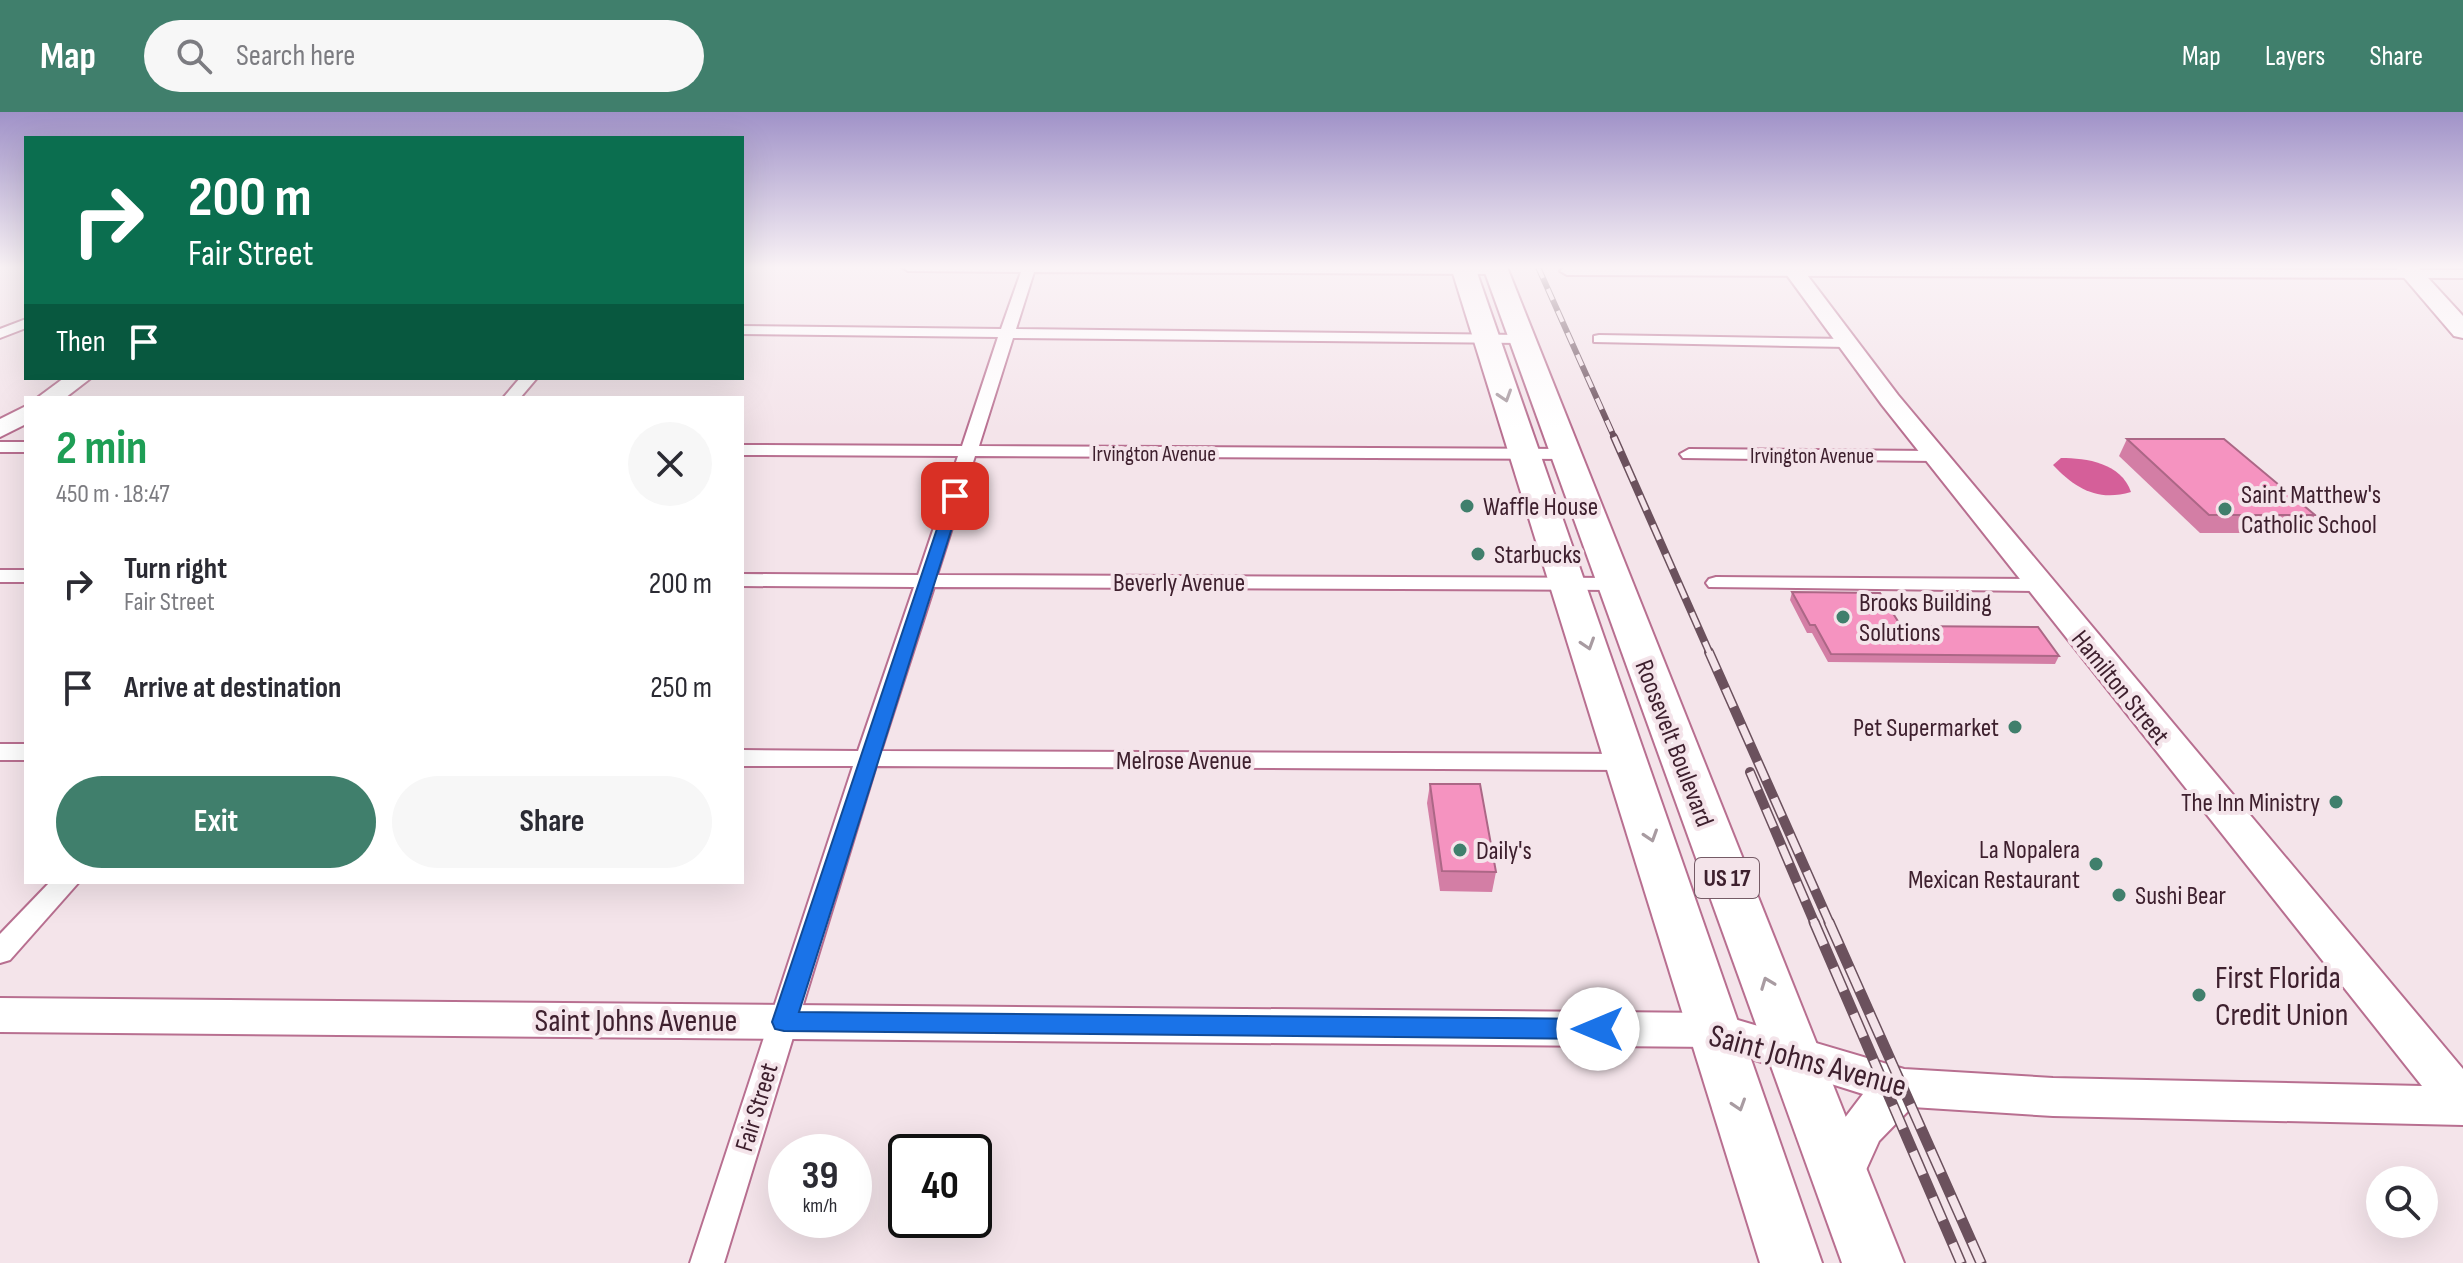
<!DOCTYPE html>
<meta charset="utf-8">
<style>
:root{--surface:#fff;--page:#f7f7f7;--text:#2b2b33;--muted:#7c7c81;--accent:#407f6c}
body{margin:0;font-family:"Sofia Sans Condensed",sans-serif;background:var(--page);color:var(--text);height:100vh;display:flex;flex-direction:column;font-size:30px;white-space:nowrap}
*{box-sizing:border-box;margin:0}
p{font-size:26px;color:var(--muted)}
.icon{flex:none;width:44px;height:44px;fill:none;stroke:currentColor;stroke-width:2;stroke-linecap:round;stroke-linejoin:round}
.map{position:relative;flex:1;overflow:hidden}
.side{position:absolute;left:24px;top:284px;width:720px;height:488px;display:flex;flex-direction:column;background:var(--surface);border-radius:0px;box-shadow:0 8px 32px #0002}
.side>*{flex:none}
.guide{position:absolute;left:24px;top:24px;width:720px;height:244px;border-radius:0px;box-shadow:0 8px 32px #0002;background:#0b6e4f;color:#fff;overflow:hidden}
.tools{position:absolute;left:2366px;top:1054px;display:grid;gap:16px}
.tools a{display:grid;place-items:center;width:72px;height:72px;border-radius:50%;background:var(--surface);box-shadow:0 8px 32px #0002;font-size:40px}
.speed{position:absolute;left:768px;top:1022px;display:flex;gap:16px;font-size:40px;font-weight:700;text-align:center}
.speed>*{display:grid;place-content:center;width:104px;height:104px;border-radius:50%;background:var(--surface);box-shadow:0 8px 32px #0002;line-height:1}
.speed small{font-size:20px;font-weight:400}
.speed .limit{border:4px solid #111;border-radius:12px;background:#fff;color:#111}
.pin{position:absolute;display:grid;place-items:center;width:68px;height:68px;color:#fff;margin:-34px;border-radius:16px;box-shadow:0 4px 12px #0006}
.me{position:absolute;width:88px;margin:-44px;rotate:270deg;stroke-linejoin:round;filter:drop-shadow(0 0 6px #0008)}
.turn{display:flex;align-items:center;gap:28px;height:168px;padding:0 32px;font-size:36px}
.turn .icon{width:104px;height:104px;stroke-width:2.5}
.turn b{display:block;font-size:56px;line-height:68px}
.then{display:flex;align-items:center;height:76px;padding:0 32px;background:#0003;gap:16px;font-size:30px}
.round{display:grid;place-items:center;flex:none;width:84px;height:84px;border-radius:42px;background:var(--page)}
.headline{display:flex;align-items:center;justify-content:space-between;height:136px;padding:0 32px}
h1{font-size:48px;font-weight:700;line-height:60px;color:#1e9e55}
.action{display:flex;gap:16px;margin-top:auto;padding:16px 32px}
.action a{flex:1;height:92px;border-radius:48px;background:var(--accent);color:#fff;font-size:32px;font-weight:700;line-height:92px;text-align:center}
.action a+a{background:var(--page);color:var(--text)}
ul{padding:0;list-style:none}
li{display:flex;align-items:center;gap:24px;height:104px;padding:0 32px}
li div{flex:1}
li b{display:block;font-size:30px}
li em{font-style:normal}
header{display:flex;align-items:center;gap:48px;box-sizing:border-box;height:112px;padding:0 40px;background:var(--accent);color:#fff}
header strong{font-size:38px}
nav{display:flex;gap:44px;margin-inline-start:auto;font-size:28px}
.search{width:560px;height:72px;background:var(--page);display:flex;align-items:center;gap:20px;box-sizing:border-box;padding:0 28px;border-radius:44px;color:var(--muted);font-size:30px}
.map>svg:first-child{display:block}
.water{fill:#d55f99}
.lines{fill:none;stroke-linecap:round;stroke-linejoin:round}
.street-casing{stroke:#b86f90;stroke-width:4}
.secondary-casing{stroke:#b86f90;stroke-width:4}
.primary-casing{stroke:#b86f90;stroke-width:4}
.highway-casing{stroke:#b86f90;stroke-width:4}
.street{fill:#fff;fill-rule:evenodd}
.secondary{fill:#fff;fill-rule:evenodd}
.primary{fill:#fff;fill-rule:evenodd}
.highway{fill:#fff;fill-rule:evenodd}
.rail-far3-casing{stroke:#6b515d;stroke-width:6}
.rail-far2-casing{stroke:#6b515d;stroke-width:8}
.rail-far1-casing{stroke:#6b515d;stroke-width:10}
.rail-casing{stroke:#6b515d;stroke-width:11}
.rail-far3{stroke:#f4e4ea;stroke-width:4;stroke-dasharray:12;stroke-linecap:butt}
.rail-far2{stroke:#f4e4ea;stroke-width:5;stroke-dasharray:16;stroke-linecap:butt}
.rail-far1{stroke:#f4e4ea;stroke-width:7;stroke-dasharray:20;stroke-linecap:butt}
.rail{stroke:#f4e4ea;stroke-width:8;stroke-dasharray:25;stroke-linecap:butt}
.wall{fill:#d37ea5}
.building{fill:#f593c0;stroke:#ac6786;stroke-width:2}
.oneway{stroke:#a89ba1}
.route{fill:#1a73e8;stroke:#114b97;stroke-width:2}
.poi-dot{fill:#407f6c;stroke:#f4e4ea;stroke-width:3}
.labels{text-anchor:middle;stroke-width:8;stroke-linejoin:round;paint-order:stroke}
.far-street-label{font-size:22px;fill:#3e202e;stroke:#f4e4ea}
.shield{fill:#f4e4ea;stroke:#755b66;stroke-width:2}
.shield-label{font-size:24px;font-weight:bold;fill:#3e202e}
.poi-label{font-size:26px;fill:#3e202e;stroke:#f4e4ea;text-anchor:start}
.street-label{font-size:26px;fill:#3e202e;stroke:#f4e4ea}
.near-poi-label{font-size:32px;fill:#3e202e;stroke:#f4e4ea;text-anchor:start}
.near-street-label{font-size:32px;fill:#3e202e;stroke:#f4e4ea}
</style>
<header>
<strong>Map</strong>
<div class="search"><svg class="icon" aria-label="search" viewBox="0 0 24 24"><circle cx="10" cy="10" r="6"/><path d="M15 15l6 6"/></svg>Search here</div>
<nav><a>Map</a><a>Layers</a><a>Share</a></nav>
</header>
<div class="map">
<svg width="2463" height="1151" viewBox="0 0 2463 1151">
<rect width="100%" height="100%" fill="#f4e4ea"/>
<path class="water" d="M2061,346C2087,346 2121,351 2131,380C2097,390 2075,376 2053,353Z"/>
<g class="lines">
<defs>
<g id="street">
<path d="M902,155H1501V161L1496,162L1034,160L1016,217L1522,223L1529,227L1522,231L1013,226L979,334L1566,337L1575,342L1566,347L975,344L937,463L1615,466L1625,472L1615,478L934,475L881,639L1626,642L1634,644L1638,650L1634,656L1626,658L876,654L724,1151H690L853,654H742V638L858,639L914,475L742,474V462L918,463L958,344L742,343V333L962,334L998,225L742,222V214L1001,217L1021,160L908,159Z"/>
<path d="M1565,155L2463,158V166L1567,163L1560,159Z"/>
<path d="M26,207V216L0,226V217Z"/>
<path d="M1599,223L1847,227L1854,231L1847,235L1594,230V224Z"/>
<path d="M520,266H537L520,286H503Z"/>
<rect x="0" y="330" width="26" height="10"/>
<path d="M1689,337L1935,339L1944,344L1935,349L1683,346L1680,342Z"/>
<rect x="0" y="458" width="26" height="12"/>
<path d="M1716,465L2039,467L2049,473L2039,479L1709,475L1706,471L1709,467Z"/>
<rect x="0" y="632" width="26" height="16"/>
<path d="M50,770H79L10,848L0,851V822Z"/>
</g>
<g id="secondary">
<path d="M1781,155H1801L1898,283L2463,957V1013L2053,1004L1912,995L1879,1029L1856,1080L1840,1086L1824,1080L1817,1065L1841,1011L1863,982L1714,935L0,920V886L1714,901L1904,957L2053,966L2422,974L1882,293Z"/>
<path d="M64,266H91L65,286H37Z"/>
<path d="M26,294V312L0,325V307Z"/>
</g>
<path id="primary" d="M2395,155H2418L2463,204V226L2454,224Z"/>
<g id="highway">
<path d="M1451,155H1475L1822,1151H1760Z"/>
<path d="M1483,155H1507L1904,1151H1842Z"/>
</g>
</defs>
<use href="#street" class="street-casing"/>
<use href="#secondary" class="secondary-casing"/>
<use href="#primary" class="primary-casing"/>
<use href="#highway" class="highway-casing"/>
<use href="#street" class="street"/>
<use href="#secondary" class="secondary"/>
<use href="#primary" class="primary"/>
<use href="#highway" class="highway"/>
<defs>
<path id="rail-far3" d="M1538,155L1615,327"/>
<path id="rail-far2" d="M1614,325L1710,542"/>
<g id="rail-far1">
<path d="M1709,540L1830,812"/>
<path d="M1750,660L1815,812"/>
</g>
<g id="rail">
<path d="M1814,810L1961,1151"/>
<path d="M1829,810L1981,1151"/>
</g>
</defs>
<use href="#rail-far3" class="rail-far3-casing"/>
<use href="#rail-far2" class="rail-far2-casing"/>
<use href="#rail-far1" class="rail-far1-casing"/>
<use href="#rail" class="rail-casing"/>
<use href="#rail-far3" class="rail-far3"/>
<use href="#rail-far2" class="rail-far2"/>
<use href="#rail-far1" class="rail-far1"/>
<use href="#rail" class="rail"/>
</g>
<g class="wall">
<path d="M2127,327L2315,403L2304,421H2200L2119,344Z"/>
<path d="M1792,480L1901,514L2059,544L2055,552L1828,550L1812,521H1807L1790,488Z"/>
<path d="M1430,672L1496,760L1492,780L1440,779L1427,691Z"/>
</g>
<g class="building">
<path d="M2127,327H2224L2315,403H2209Z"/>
<path d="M1792,480L1880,481L1901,514L2038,515L2059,544L1831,542L1815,513H1810Z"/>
<path d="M1430,672H1480L1496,760L1442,759Z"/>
</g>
<defs><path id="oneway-chevron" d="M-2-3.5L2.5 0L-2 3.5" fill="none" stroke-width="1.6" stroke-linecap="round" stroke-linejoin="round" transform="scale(2)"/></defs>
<g class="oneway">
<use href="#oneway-chevron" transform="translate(1505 284) rotate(72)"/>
<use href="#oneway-chevron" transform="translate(1588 532) rotate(72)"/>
<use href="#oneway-chevron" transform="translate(1651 724) rotate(72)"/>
<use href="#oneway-chevron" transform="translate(1767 871) rotate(-111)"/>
<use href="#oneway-chevron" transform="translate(1739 993) rotate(72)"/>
</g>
<linearGradient id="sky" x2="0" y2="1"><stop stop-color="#a092c8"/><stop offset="0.49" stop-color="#faf3f6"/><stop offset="1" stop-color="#faf3f6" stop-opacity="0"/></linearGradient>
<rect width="2463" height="317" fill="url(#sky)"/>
<path class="route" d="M955,380L962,384L799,900L1598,907L1606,910L1610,917L1606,924L1598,927L784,919L775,917L772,910L948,384Z"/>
<g class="poi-dot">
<circle cx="1467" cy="394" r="8"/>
<circle cx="2225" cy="397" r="8"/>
<circle cx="1478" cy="442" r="8"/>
<circle cx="1843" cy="505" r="8"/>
<circle cx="2015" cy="615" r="8"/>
<circle cx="2336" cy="690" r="8"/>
<circle cx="1460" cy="738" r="8"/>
<circle cx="2096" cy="752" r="8"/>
<circle cx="2119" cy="783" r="8"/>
<circle cx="2199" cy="883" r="8"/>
</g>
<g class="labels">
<g class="far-street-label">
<text x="1154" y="349">Irvington Avenue</text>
<text x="1812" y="351">Irvington Avenue</text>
</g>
<rect class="shield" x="1695" y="746" width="64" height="40" rx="6"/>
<g class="shield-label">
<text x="1727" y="774">US 17</text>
</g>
<g class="poi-label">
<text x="2241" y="391">Saint Matthew's<tspan x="2241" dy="30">Catholic School</tspan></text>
<text x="1483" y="403">Waffle House</text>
<text x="1494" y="451">Starbucks</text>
<text x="1859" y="499">Brooks Building<tspan x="1859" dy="30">Solutions</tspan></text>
<text x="1999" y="624" text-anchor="end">Pet Supermarket</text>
<text x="2320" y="699" text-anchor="end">The Inn Ministry</text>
<text x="2080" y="746" text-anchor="end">La Nopalera<tspan x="2080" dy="30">Mexican Restaurant</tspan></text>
<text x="1476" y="747">Daily's</text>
<text x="2135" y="792">Sushi Bear</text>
</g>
<g class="street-label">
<text x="1179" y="479">Beverly Avenue</text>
<text transform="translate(2121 575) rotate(51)" y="9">Hamilton Street</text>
<text transform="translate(1675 631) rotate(69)" y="9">Roosevelt Boulevard</text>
<text x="1184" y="657">Melrose Avenue</text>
<text transform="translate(756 995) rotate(-73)" y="9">Fair Street</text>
</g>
<g class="near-poi-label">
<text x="2215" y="876">First Florida<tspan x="2215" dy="37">Credit Union</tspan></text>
</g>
<g class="near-street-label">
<text x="636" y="919">Saint Johns Avenue</text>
<text transform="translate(1808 948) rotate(15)" y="11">Saint Johns Avenue</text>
</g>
</g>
</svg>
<div class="tools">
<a><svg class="icon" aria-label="search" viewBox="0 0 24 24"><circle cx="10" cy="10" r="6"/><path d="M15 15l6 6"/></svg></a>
</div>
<div class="speed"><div>39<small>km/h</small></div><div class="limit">40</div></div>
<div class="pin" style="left:955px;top:384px;background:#d93025"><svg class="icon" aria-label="arrive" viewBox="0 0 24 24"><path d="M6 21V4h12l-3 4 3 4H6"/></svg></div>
<svg class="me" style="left:1598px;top:917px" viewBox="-20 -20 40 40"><circle r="19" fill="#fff"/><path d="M0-13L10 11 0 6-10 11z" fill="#1a73e8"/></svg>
<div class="guide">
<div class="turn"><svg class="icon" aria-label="right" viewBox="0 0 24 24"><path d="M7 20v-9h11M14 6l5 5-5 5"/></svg><div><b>200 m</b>Fair Street</div></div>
<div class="then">Then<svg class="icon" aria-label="arrive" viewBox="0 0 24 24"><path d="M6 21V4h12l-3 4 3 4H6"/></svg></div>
</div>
<section class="side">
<div class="headline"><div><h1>2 min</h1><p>450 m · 18:47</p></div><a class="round"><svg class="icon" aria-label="close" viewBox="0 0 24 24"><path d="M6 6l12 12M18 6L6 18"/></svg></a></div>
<ul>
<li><svg class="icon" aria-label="right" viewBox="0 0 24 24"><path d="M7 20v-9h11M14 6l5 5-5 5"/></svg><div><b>Turn right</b><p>Fair Street</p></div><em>200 m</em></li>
<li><svg class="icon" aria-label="arrive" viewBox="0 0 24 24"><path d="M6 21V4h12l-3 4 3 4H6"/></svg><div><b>Arrive at destination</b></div><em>250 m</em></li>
</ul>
<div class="action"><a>Exit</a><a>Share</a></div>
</section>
</div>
